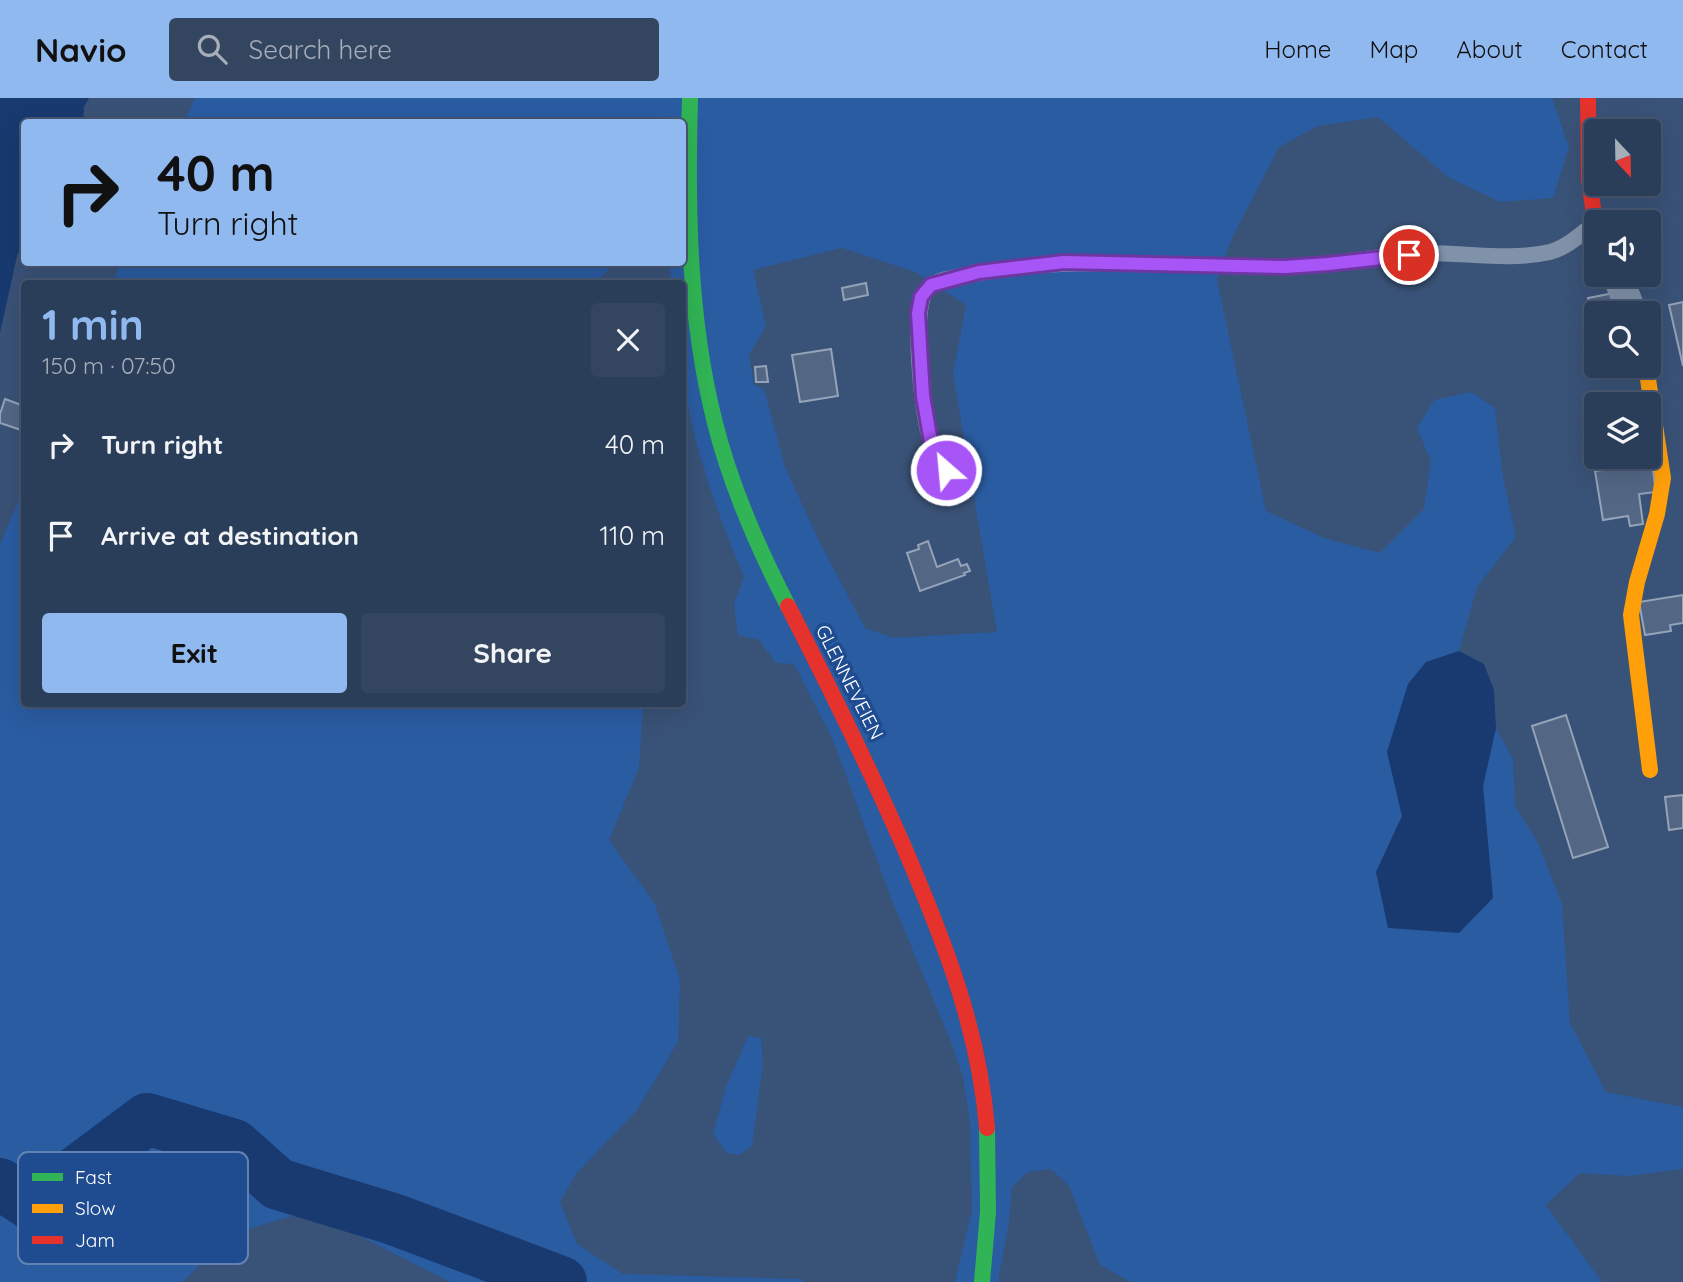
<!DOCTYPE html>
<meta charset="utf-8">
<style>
:root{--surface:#2b3e59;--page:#33455f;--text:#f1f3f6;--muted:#a6aeba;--line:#47576f;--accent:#90b9f0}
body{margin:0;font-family:Quicksand,sans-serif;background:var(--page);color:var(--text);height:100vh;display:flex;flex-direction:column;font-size:26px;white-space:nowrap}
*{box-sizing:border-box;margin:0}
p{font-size:23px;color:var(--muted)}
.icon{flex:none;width:38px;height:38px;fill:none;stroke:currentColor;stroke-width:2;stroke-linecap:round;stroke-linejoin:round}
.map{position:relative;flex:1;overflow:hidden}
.drawer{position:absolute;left:21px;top:182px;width:665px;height:427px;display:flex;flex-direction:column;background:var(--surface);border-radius:7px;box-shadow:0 7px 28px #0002,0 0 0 2px var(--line)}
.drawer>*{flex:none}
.top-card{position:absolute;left:21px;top:21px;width:665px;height:147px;border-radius:7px;box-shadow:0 7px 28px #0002,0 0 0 2px var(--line);background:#90b9f0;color:#111;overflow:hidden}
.needle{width:46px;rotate:158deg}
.controls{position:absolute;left:1584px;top:21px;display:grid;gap:14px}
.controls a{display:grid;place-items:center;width:77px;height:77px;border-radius:7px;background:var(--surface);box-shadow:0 7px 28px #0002,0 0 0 2px var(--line);font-size:35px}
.pin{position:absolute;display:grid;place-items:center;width:60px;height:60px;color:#fff;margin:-30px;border:4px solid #fff;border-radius:50%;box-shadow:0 2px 7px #0007}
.me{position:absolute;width:77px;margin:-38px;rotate:333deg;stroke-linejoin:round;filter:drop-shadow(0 0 5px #0008)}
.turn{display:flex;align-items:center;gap:24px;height:147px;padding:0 21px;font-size:32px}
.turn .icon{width:91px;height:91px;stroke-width:2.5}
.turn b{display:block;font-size:49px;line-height:60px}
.round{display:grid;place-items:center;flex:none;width:74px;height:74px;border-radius:7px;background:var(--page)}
.headline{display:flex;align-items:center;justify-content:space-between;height:119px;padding:0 21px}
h1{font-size:42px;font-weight:800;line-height:52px;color:var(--accent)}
.button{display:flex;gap:14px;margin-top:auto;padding:14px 21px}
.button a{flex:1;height:80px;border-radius:7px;background:var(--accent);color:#111;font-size:28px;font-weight:800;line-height:80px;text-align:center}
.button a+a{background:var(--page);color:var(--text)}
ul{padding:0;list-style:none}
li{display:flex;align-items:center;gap:21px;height:91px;padding:0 21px}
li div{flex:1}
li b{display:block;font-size:26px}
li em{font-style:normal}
header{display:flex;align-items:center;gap:42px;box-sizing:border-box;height:98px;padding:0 35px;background:var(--accent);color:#111}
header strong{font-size:33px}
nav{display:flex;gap:38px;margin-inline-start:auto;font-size:24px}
.search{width:490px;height:63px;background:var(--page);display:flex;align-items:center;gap:18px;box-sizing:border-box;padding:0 24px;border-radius:7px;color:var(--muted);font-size:26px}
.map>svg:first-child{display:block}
.green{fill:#2a5ca2;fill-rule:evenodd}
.water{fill:#183a70}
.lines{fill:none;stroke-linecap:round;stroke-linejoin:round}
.river{stroke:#183a70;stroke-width:52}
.building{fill:#536785;stroke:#95a3b8;stroke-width:2}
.lane{stroke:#8092aa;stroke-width:16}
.street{stroke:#8092aa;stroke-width:30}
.fast{stroke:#30b455;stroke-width:16}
.slow{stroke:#ff9f0a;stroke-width:16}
.jam{stroke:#e5322d;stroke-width:16}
.route-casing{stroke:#6d37a1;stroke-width:18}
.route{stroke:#a855f7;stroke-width:12}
.labels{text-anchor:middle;stroke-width:7;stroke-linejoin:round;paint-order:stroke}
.street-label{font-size:19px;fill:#fff;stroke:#1f4c91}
.key{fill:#1f4c91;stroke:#6282b2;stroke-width:2}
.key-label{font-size:19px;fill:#fff}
</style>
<header>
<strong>Navio</strong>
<div class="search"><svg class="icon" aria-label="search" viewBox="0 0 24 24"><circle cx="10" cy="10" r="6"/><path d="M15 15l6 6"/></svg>Search here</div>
<nav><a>Home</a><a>Map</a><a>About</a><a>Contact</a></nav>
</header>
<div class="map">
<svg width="1683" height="1184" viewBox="0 0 1683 1184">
<rect width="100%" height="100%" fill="#395277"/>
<g class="green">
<path d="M195,0H1552L1569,49L1553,100L1500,104L1448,79L1378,19L1318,28L1279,49L1232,140L1217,182L1266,413L1324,440L1380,455L1424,411L1431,363L1417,330L1434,302L1471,294L1495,310L1502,374L1516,439L1477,489L1459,553L1426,564L1387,654L1402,718L1376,774L1492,800L1483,688L1496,630L1513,661L1515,708L1538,745L1562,806L1570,925L1606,994L1683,1009V1071L1628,1078L1580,1075L1546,1107L1602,1184H1131L1100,1167L1069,1088L1051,1071L1028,1074L1012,1089L1009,1123L998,1184H955L972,1112L970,1026L963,979L949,939L891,800L833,642L794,566L776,565L759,542L738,537L734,506L744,479C716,411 689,341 683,267C680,240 683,212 682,186L671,185L670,165L682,164V24H184ZM842,150L915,174L966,207L953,276L997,534L893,540L865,530L817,439L785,369L764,291L754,287L749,257L766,228L753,172Z"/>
<path d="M121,165L614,164V165L595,186L112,185Z"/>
<path d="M24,390V606H643L639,670L609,742L655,806L680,882L678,944L637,1012L576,1076L560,1104L577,1146L623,1176L800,1181L805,1184H450L340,1128L292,1118L233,1136L182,1184H0V447Z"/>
<path d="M748,938L761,940L763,966L752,1048L739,1057L727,1055L713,1036L726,989Z"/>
</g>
<g class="water">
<path d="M0,0H89L84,9L83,24H24V141L17,158L0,235Z"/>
<path d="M1459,553L1484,566L1494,592L1496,630L1483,688L1493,800L1459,835L1388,830L1376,774L1402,718L1387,654L1408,586L1426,564Z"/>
</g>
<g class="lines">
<path class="river" d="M0,1086L32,1107L147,1021L234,1047L278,1086L393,1121L561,1184"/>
</g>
<g class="building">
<path d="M866,185L868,197L844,202L842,190Z"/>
<path d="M1619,194L1624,215H1596L1595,228L1588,200Z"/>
<path d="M1683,204V268L1669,207Z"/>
<path d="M831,251L838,298L800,304L792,257Z"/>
<path d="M766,268L768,284H756L755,269Z"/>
<path d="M5,301L24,308V325L21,332L0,325V316Z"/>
<path d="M1652,365L1656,394L1639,396L1643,426L1630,428L1628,418L1603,422L1595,373Z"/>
<path d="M928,443L937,469L958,461L961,468L967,466L970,473L964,475L965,477L920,493L907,455L919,451L918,447Z"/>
<path d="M1683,497V525L1670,527L1671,533L1645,537L1639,504Z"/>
<path d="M1566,617L1608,749L1573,760L1532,628Z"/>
<path d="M1683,697V730L1669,732L1665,699Z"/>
</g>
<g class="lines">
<path class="lane" d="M946,372C941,363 935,353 931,344C922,319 909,205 929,189C938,181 952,180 964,178C1070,155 1178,170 1286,169C1334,168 1381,156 1428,155C1468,155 1511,163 1550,154C1566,150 1581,136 1594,126"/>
<path class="street" d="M1617,177L1632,215"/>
<g class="fast">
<path d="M690,0C687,109 688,219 715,325C731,389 758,450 788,508"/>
<path d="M982,1184L988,1114L987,1030"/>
</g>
<path class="slow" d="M1646,268L1663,380L1657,416L1637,484L1631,517L1650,672"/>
<g class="jam">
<path d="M1588,0L1589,82L1596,130"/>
<path d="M788,508C829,588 868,667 904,749C943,840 979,930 987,1030"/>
</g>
</g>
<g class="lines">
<defs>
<path id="route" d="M946,372L931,344L923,298L918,215L921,199L931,187L979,174L1064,164L1285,169L1328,166L1409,157"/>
</defs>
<use href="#route" class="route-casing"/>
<use href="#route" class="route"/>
</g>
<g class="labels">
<g class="street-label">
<text transform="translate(850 584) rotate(63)" y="7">GLENNEVEIEN</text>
</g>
</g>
<rect x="18" y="1054" width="230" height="112" rx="10" class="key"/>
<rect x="32" y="1075" width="31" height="8" fill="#30b455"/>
<rect x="32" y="1106" width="31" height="9" fill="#ff9f0a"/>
<rect x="32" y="1138" width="31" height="8" fill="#e5322d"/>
<g class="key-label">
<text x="75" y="1086">Fast</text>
<text x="75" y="1117">Slow</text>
<text x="75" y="1149">Jam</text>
</g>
</svg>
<div class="controls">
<a><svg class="needle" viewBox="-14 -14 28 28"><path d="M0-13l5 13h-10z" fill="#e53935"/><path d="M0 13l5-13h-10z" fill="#a6aeba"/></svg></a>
<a><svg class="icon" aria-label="sound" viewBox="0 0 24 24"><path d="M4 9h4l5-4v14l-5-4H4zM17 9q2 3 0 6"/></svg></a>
<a><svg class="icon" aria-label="search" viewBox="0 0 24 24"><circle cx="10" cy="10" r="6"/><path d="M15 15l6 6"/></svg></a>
<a><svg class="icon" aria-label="layers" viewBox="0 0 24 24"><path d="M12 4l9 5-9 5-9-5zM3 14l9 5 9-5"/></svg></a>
</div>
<div class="pin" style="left:1409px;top:157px;background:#d93025"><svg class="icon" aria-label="arrive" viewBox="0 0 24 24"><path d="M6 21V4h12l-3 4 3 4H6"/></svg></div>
<svg class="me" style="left:946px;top:372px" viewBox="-20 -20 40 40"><circle r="17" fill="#a855f7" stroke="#fff" stroke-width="3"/><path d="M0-11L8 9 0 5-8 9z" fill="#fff"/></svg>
<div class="top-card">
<div class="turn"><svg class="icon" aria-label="right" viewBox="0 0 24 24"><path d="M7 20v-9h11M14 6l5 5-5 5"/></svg><div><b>40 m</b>Turn right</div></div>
</div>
<section class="drawer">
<div class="headline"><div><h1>1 min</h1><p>150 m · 07:50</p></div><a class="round"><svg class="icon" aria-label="close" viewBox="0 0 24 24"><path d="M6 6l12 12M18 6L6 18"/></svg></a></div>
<ul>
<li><svg class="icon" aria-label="right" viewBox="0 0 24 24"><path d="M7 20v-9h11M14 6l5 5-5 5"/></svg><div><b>Turn right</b></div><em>40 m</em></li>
<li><svg class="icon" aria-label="arrive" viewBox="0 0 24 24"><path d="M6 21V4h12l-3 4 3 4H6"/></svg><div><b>Arrive at destination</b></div><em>110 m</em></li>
</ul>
<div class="button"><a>Exit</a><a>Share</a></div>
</section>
</div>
